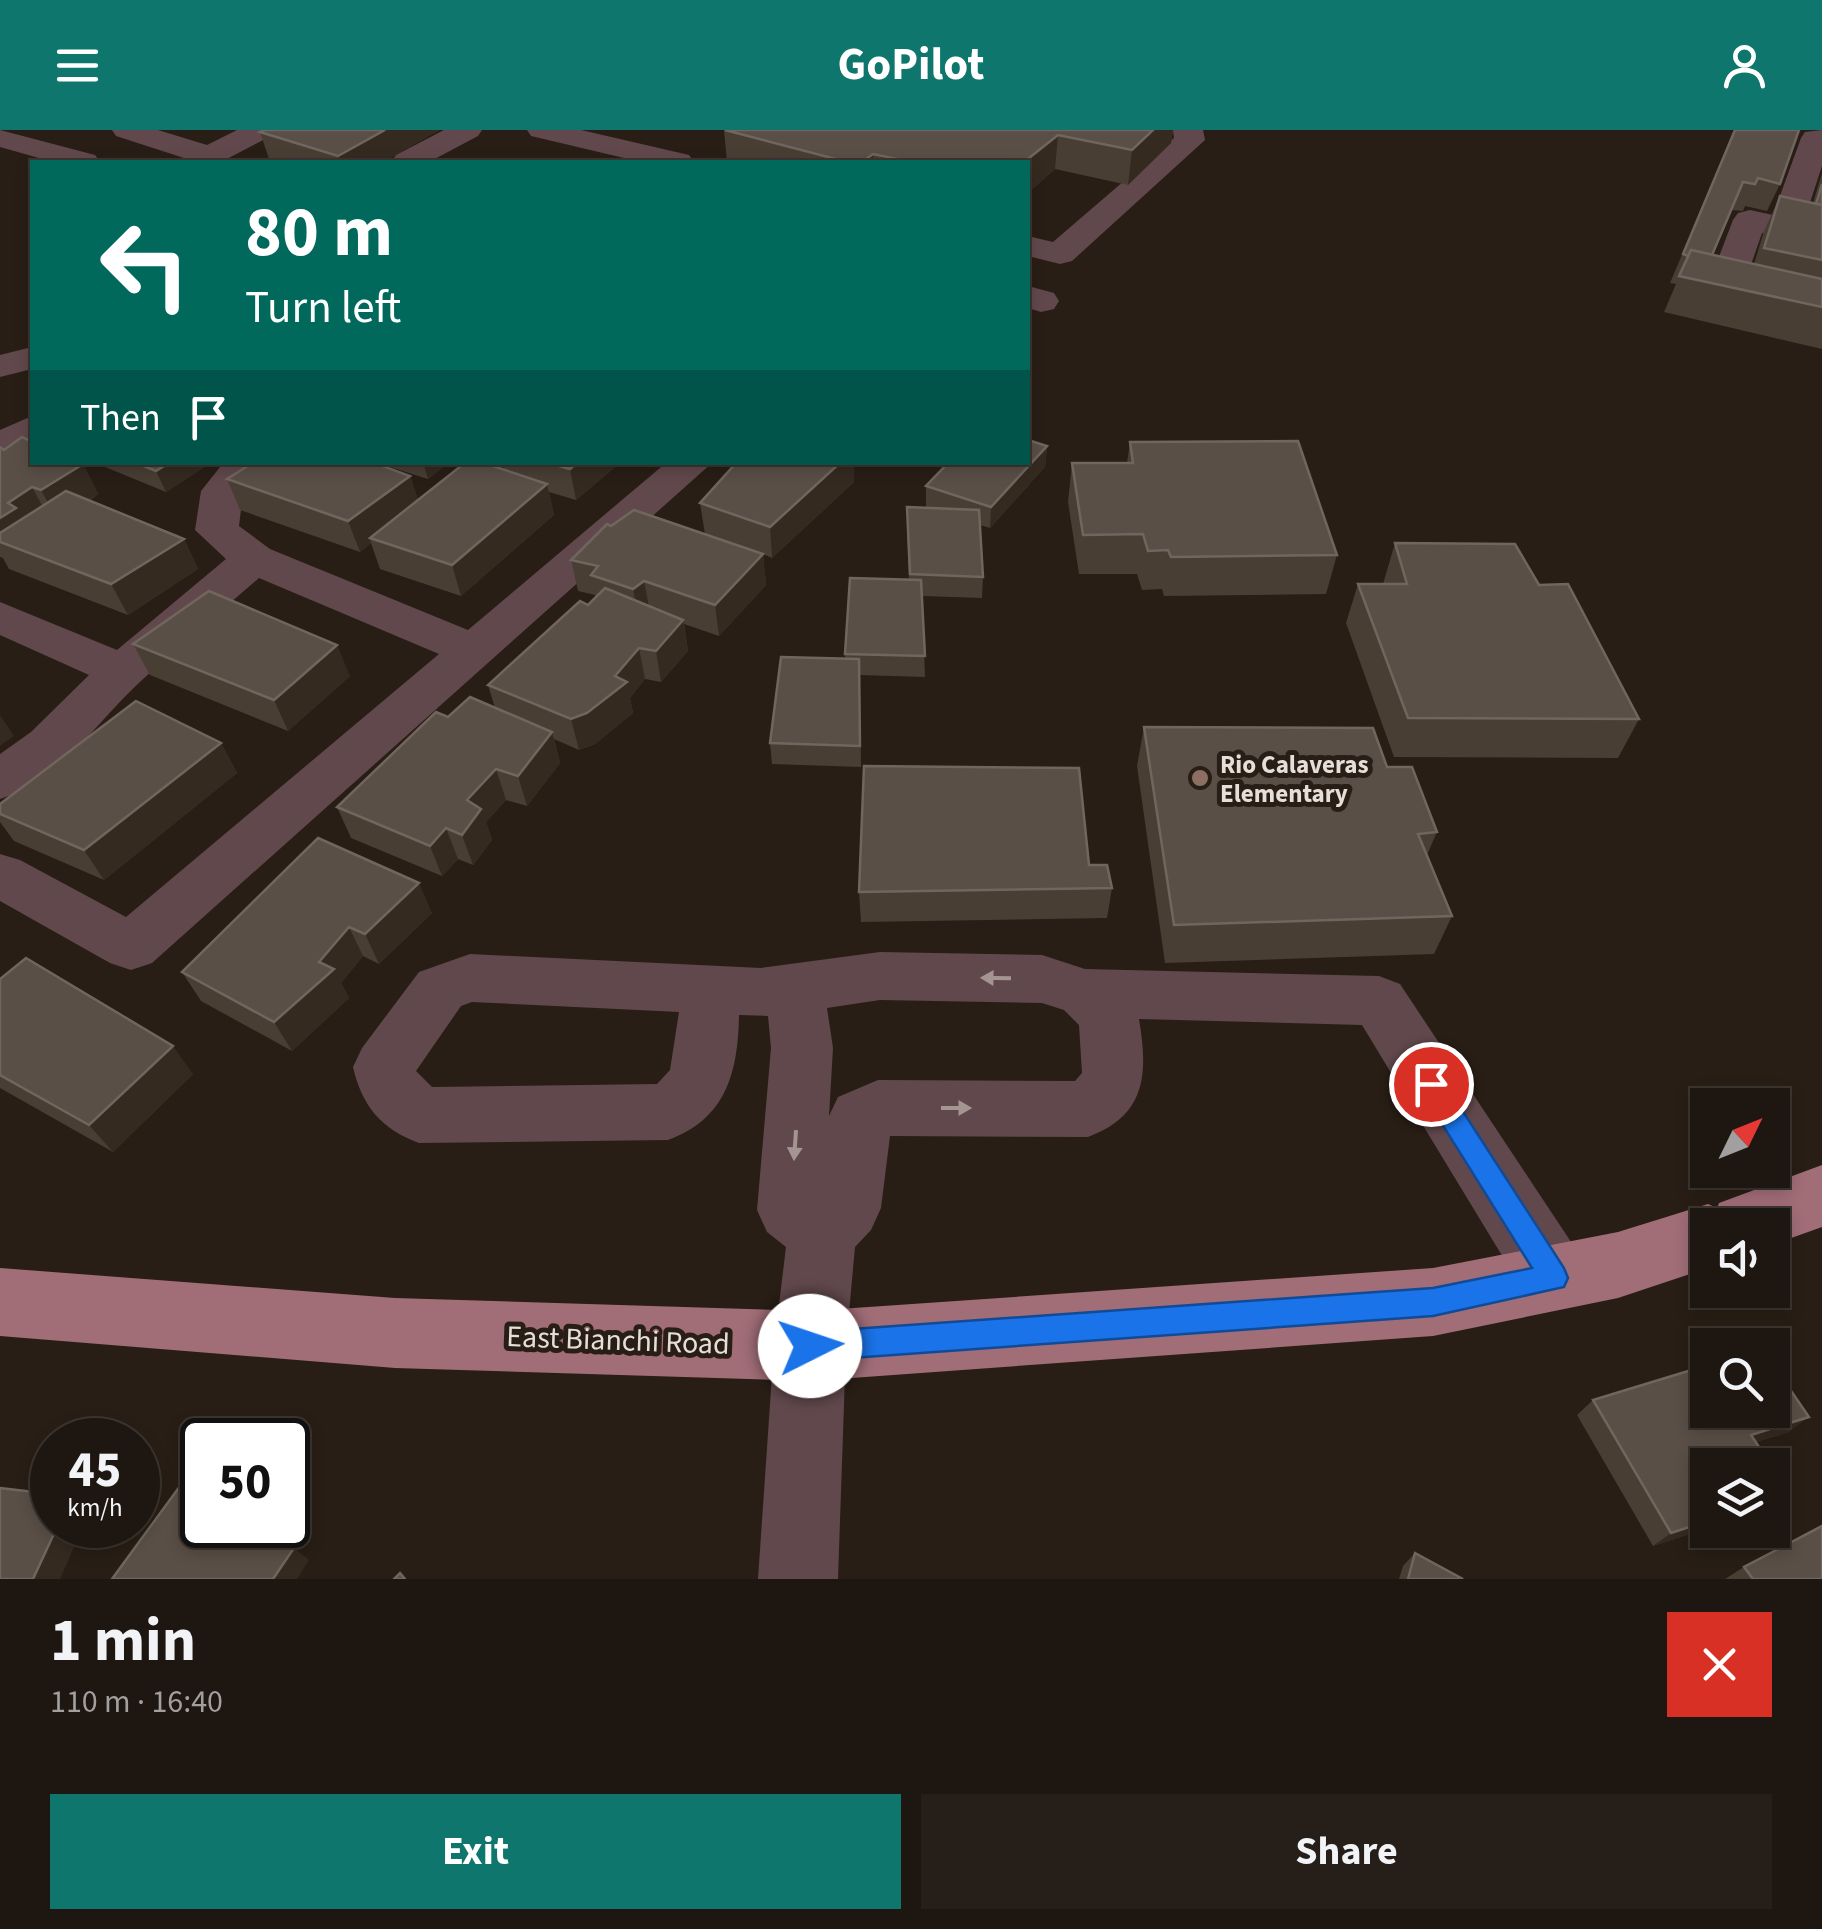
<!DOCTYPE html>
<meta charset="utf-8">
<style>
:root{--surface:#1e1610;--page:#261f19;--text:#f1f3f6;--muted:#a19f9f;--line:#3c3530;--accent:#0f766e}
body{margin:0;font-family:"Source Sans 3",sans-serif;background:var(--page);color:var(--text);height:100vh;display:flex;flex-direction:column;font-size:38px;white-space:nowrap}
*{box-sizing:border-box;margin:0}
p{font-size:32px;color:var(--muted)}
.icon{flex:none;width:55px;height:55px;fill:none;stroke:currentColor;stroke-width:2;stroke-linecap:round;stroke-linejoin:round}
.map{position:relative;height:1449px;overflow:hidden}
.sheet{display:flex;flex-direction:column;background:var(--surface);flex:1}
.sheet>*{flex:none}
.guide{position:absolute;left:30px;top:30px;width:1000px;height:305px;border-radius:0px;box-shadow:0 5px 15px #0003,0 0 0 2px var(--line);background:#00695c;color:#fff;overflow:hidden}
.needle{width:65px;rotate:47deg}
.fabs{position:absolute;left:1690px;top:958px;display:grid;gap:20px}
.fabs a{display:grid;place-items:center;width:100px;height:100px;border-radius:0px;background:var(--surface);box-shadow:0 5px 15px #0003,0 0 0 2px var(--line);font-size:50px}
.speed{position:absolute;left:30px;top:1288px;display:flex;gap:20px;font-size:50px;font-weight:700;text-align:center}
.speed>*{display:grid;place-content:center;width:130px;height:130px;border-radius:50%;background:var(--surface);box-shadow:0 5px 15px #0003,0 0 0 2px var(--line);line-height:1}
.speed small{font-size:25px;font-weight:400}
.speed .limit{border:5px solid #111;border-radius:15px;background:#fff;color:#111}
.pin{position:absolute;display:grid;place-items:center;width:85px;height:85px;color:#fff;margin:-42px;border:5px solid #fff;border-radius:50%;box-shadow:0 2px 10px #0007}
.me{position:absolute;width:110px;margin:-55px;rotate:86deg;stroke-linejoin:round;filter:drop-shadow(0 0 8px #0008)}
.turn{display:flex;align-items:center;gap:35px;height:210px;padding:0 50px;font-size:45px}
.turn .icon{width:130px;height:130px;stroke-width:2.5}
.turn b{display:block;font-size:70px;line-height:85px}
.then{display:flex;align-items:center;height:95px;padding:0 50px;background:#0003;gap:20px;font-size:38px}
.round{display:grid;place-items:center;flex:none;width:105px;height:105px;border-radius:0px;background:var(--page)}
.summary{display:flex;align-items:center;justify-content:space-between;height:170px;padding:0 50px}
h1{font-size:60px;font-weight:700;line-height:75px}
.cta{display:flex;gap:20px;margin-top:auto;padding:20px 50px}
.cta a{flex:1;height:115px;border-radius:0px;background:var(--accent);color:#fff;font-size:40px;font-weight:700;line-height:115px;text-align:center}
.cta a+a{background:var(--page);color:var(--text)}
header{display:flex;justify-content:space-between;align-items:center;height:130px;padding:0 50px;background:var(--accent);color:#fff;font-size:45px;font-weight:700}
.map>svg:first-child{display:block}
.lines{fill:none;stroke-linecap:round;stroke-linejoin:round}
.minor{fill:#61484c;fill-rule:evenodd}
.major{fill:#a16d77;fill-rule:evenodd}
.wall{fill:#493e34}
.shaded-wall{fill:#352a20}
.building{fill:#5a4f46;stroke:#70665d;stroke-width:2.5}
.oneway{fill:#a49492}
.route{fill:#1a73e8;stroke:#114b97;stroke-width:2.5}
.education-dot{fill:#8d6e63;stroke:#281e15;stroke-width:4}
.labels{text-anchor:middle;stroke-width:10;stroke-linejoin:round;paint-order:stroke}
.poi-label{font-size:25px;font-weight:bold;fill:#e6dfd9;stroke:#281e15;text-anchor:start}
.near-street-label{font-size:30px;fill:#e6dfd9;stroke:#281e15}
</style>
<header><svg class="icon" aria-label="menu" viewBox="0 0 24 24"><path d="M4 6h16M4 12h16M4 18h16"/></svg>GoPilot<svg class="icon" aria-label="person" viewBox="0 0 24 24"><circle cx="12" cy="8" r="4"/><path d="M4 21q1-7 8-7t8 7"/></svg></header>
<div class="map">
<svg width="1822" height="1449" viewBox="0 0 1822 1449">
<rect width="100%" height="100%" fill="#281e15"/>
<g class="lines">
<g class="minor">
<path d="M0,0L95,25L100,32H53L0,17Z"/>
<path d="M112,0H158L207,15L237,0H275L271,6L221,32H182L184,28L116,6Z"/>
<path d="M444,0H482L478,6L429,32H391L396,25Z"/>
<path d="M527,0H581L689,25L694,32H641L531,6Z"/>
<path d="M1173,0H1203L1205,10L1072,131L1060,134L1028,126V106L1053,112L1174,8Z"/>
<path d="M1822,0V36L1804,91L1822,95V115L1762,103L1745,152L1822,169V191L1712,166L1707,158L1733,90L1738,83L1750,80L1773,85L1801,8L1805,2Z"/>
<path d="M1028,156L1054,163L1059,171L1054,179L1041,182L1028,178Z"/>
<path d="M32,217V239L0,247V225Z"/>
<path d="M32,286V315L0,329V300Z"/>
<path d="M224,332H267L243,363L239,396L270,419L468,500L667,332H713L152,833L131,840L110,833L0,771V724L20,730L126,787L439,524L259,448C220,482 180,515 142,550C97,591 60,651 0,669V624L31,602L89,545L0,505V472L117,520L226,429L195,400L201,361Z"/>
<path d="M880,822L1042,825L1085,839L1379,846L1400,854L1579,1124L1589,1147L1579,1170L1554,1180L1529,1170L1362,895L1139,889C1148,943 1147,985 1088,1007L890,1006L881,1078L871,1100L855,1117L846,1216L838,1449H758L774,1216L786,1117L767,1102L757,1080L771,918L768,886L739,885C738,943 726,989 668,1010L419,1013C381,999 362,976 353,937L362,918L419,842L470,824L761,838ZM880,870L1042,873L1064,880L1079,895L1082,943L1075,951L878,950L838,967L829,986L833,918L827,878ZM472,872L679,882L670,940L657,954L432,957L416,941L461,876Z"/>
</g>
<path class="major" d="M1822,1035V1097L1772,1115V1095H1708V1138L1618,1168L1433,1206L810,1251L395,1238L0,1206V1138L395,1168L810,1181L1433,1138L1618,1102L1708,1074L1717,1078L1719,1073Z"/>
</g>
<g class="wall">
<path d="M439,0L383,32H279L269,29L260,2Z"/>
<path d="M724,0H1173L1171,13L1128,55L1055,39L1028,63V32H727Z"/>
<path d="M1735,0L1780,54L1767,81L1745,76L1743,81L1731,80L1712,125L1754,134L1764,101L1780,66L1813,73L1822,43V219L1664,182L1676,154L1670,153Z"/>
<path d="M1130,312L1337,425L1326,464L1164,466L1162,459L1142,460L1137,444H1079L1068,372L1072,333H1127Z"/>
<path d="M1047,316L1045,337L990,398L980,395L983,447L982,468L922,466L925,547L860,545L861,637L772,634L770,613L845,529V524L909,450L907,399L926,377V356Z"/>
<path d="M0,317L4,320L83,334L98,364L89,371L184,409L198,439L128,485L9,439L3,428L0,427Z"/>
<path d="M93,332H212L166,362Z"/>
<path d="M374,332H450L428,349Z"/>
<path d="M502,332H621L576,370L549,362L554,385L461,466L380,439L371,413L360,422L240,380L227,349L410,346L418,370L504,340Z"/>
<path d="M737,332H866L862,337L854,334V352L772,428L763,424L766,455L719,506L684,494L688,521L661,552L645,549L630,568L633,583L595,614L579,620L554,609L560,633L527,676L506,670L486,692L492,710L473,735L458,729L442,746L351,708L337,677L448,587L495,578L488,555L588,475L596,467L595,465L578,461L571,430L611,396L705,404L700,373Z"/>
<path d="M1395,413L1539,455L1639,589L1618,628L1394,627L1346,493L1358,454H1383Z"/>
<path d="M133,514L350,546L288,601L150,545Z"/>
<path d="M1144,597L1387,637L1437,702L1427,725L1452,786L1434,824L1165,833L1137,636Z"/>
<path d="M221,613L237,643L104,750L14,711L0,692V674Z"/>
<path d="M318,708L432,783L379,834L363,826L341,853L349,868L292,921L201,871L182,842Z"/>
<path d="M1089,735L1112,758L1107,788L861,792L859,762Z"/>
<path d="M0,849L193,944L113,1022L0,958Z"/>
<path d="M1593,1270L1789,1302L1756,1312L1708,1398L1653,1416L1577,1285Z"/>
<path d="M1415,1423L1463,1449H1399L1403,1436Z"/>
<path d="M1744,1437L1822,1449H1725Z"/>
</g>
<g class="shaded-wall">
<path d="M385,0H439L383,32H340L338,26Z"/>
<path d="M1153,0H1173L1171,13L1128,55L1132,20Z"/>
<path d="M1058,5L1055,39L1028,63V32H1024Z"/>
<path d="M873,24V32H862Z"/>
<path d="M1047,316L1045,337L990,398L991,377Z"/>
<path d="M170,332H212L166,362L156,341Z"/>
<path d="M423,332H450L428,349Z"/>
<path d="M578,332H621L576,370L570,339Z"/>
<path d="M841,332H854V352L772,428L770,397Z"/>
<path d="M83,334L98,364L58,391L41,360Z"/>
<path d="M410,346L420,376L370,408L371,413L360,422L348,391Z"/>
<path d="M547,354L554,385L461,466L452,435Z"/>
<path d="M32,357L49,388L0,412V388L8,373Z"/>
<path d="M184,409L198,439L128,485L111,454Z"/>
<path d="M763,424L766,455L719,506L715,475Z"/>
<path d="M644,451L650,482L639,490L633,459Z"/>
<path d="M683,490L688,521L661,552L656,521Z"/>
<path d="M337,515L350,546L288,601L274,570Z"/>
<path d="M639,518L645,549L630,568L633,583L595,614L579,620L571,589L615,546Z"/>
<path d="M0,585L14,606L0,616Z"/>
<path d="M552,602L560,633L527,676L518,646Z"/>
<path d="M221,613L237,643L104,750L84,720Z"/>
<path d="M496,639L506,670L486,692L492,710L473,735L462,705L467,670Z"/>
<path d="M446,698L458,729L442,746L430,716Z"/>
<path d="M419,753L432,783L379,834L365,804Z"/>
<path d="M349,797L363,826L341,853L349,868L292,921L274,892L319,832Z"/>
<path d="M173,916L193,944L113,1022L89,995Z"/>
<path d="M1809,1287L1789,1302L1732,1319L1751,1305Z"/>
<path d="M1790,1364L1772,1375V1370Z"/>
<path d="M1708,1391V1398L1653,1416L1671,1403Z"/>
<path d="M58,1395H84L60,1449H33Z"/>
<path d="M294,1418L309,1430L297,1449H273Z"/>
</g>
<g class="building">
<path d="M265,0H385L338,26L260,2Z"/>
<path d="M725,0H1153L1132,20L1058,5L1024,32H912L873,24L862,32H847Z"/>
<path d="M1735,0H1799L1780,54L1758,48L1755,54L1743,52L1712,125L1691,120L1688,126L1683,124Z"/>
<path d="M1822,54V75L1816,74Z"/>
<path d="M1780,66L1822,75V130L1764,118Z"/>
<path d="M1691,120L1822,149V177L1679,146Z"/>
<path d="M22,307L32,312V332H79L83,334L41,360L32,357L8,373L16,378L0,388V317L4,320Z"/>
<path d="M1028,310L1047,316L991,377L926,356L949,332H1028Z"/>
<path d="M1298,311L1337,425L1171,427L1168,420L1148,421L1143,404L1083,405L1072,333H1133L1130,312Z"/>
<path d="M134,332H170L156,341Z"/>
<path d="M254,332H372L410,346L348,391L227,349Z"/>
<path d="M466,332H481L547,354L452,435L370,408Z"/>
<path d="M545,332H578L570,339Z"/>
<path d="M737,332H841L770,397L700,373Z"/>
<path d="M66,361L184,409L111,454L0,412V403Z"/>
<path d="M907,377L979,380L983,447L910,444Z"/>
<path d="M634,380L763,424L715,475L644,451L633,459L591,445L598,436L571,430L607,394L611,396Z"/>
<path d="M1395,413L1515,414L1539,455L1568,454L1639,589L1408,588L1358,454H1407Z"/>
<path d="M850,448L921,450L925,526L845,524Z"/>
<path d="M605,458L683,490L656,521L639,518L615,546L627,552L587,583L571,589L488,555L580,471L588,475Z"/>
<path d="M209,461L337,515L274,570L133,514Z"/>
<path d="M781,527L859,529L860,616L770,613Z"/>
<path d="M470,567L552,602L518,646L496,639L467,670L481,679L462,705L446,698L430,716L337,677L436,582L448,587Z"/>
<path d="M136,571L221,613L84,720L0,684V674Z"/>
<path d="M1144,597L1373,598L1387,637H1412L1437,702L1418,704L1452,786L1174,795Z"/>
<path d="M864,636L1079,638L1089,735H1107L1112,758L859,762Z"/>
<path d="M318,708L419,753L365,804L349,797L319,832L334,839L274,892L182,842Z"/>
<path d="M26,828L173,916L89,995L0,945V849Z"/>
<path d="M1772,1233L1809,1287L1751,1305L1771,1335H1708V1391L1671,1403L1593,1270L1708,1235V1280H1772Z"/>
<path d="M1772,1337L1790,1364L1772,1370Z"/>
<path d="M180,1356L202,1368V1395H252L294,1418L273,1449H112Z"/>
<path d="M0,1358L52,1364V1395H58L33,1449H0Z"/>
<path d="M1822,1396V1449H1753L1744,1437Z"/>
<path d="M1415,1423L1463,1449H1408Z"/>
<path d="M400,1443L405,1449H394Z"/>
</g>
<defs><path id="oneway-solid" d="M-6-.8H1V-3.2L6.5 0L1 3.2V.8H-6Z" transform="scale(2.5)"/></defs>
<g class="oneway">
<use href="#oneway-solid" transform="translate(996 848) rotate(-179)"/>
<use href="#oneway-solid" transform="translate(956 978)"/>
<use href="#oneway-solid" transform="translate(795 1015) rotate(94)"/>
</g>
<path class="route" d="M1431,943L1440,946L1564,1138L1568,1148L1564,1157L1433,1186L810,1231L799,1227L795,1216L799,1206L810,1202L1433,1158L1532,1138L1422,962L1418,954L1422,946Z"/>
<circle class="education-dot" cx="1200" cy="648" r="10"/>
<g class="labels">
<g class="poi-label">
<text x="1220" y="643">Rio Calaveras<tspan x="1220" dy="29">Elementary</tspan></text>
</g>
<g class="near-street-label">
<text transform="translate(618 1210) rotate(2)" y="10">East Bianchi Road</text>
</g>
</g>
</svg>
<div class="fabs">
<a><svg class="needle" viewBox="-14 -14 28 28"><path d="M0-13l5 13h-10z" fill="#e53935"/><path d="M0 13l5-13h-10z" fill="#a19f9f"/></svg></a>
<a><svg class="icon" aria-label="sound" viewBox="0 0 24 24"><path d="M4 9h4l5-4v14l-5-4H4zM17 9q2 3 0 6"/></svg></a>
<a><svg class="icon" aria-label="search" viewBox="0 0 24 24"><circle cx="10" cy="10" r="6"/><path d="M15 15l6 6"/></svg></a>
<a><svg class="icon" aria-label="layers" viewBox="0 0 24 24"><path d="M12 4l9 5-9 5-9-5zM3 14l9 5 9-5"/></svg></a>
</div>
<div class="speed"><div>45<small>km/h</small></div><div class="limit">50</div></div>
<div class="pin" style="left:1431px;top:954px;background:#d93025"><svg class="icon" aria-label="arrive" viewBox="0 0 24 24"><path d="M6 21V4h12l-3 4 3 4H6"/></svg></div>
<svg class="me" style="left:810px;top:1216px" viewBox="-20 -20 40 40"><circle r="19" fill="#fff"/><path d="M0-13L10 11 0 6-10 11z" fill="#1a73e8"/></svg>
<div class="guide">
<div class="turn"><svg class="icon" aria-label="left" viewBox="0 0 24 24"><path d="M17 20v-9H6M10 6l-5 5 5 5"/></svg><div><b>80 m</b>Turn left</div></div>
<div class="then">Then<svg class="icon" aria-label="arrive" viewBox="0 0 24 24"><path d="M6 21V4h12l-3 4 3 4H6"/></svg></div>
</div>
</div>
<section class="sheet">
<div class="summary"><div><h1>1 min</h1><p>110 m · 16:40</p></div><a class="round" style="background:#d93025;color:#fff"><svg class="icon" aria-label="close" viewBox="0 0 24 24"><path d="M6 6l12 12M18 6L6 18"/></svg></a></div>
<div class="cta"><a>Exit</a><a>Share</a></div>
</section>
